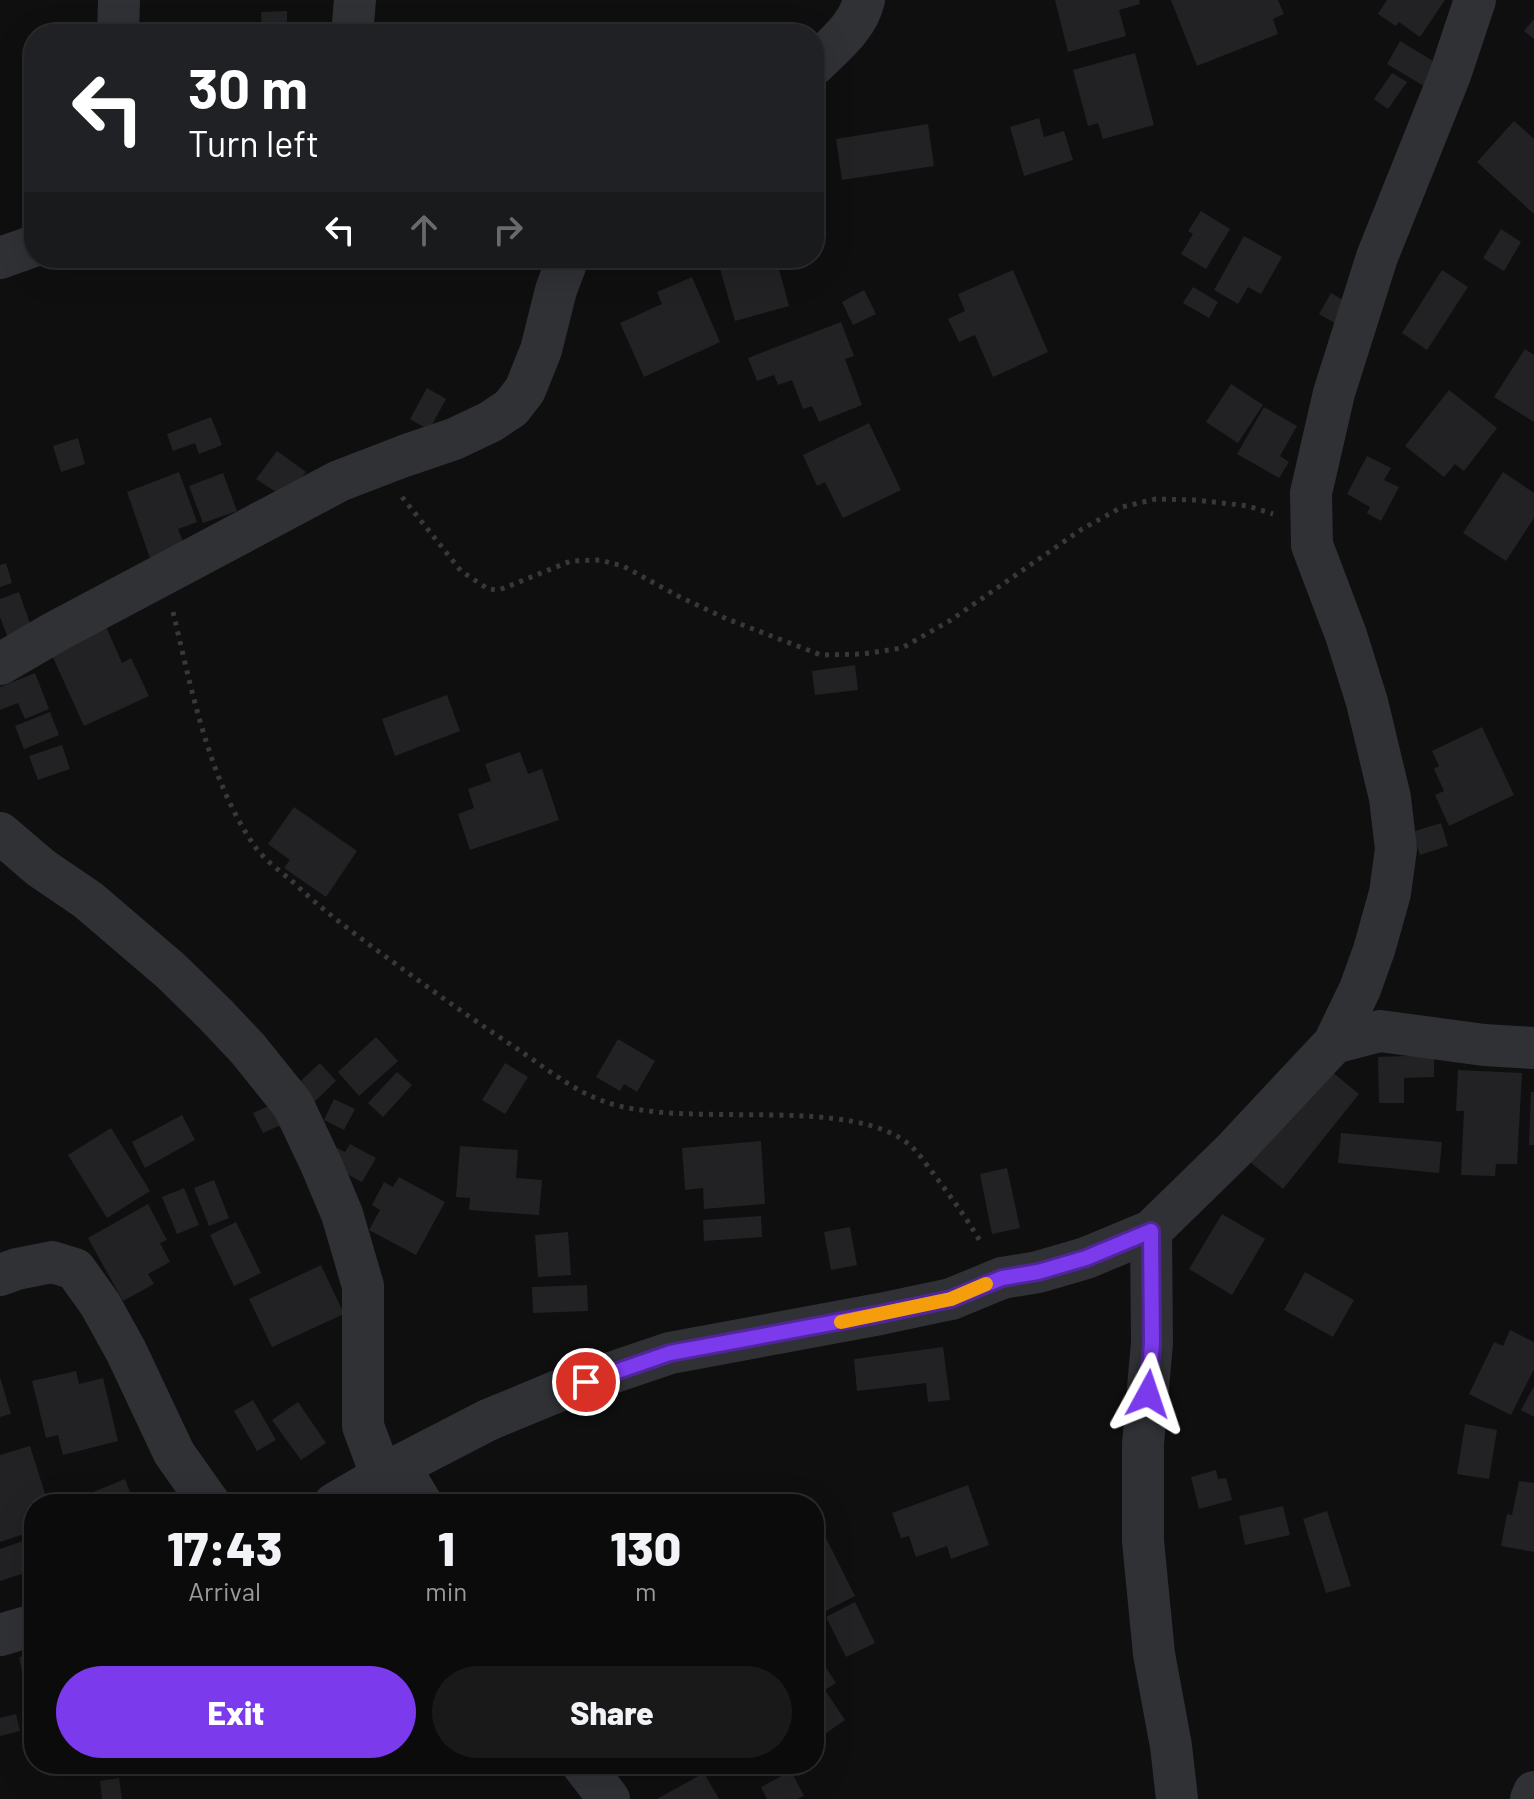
<!DOCTYPE html>
<style>
:root{--surface:#0b0b0c;--page:#19191a;--text:#f1f3f6;--muted:#9a9b9d;--line:#2b2b2d;--accent:#7c3aed}
body{margin:0;font-family:Barlow,sans-serif;background:var(--page);color:var(--text);height:100vh;display:flex;flex-direction:column;font-size:30px;white-space:nowrap}
*{box-sizing:border-box;margin:0}
p{font-size:26px;color:var(--muted)}
.icon{flex:none;width:44px;height:44px;fill:none;stroke:currentColor;stroke-width:2;stroke-linecap:round;stroke-linejoin:round}
.map{position:relative;flex:1;overflow:hidden}
.details{position:absolute;left:24px;top:1494px;width:800px;height:280px;display:flex;flex-direction:column;background:var(--surface);border-radius:32px;box-shadow:0 8px 32px #0002,0 0 0 2px var(--line)}
.details>*{flex:none}
.hud{position:absolute;left:24px;top:24px;width:800px;height:244px;border-radius:32px;box-shadow:0 8px 32px #0002,0 0 0 2px var(--line);background:#202124;color:#fff;overflow:hidden}
.pin{position:absolute;display:grid;place-items:center;width:68px;height:68px;color:#fff;margin:-34px;border:4px solid #fff;border-radius:50%;box-shadow:0 2px 8px #0007}
.me{position:absolute;width:88px;margin:-44px;rotate:5deg;stroke-linejoin:round;filter:drop-shadow(0 0 6px #0008)}
.turn{display:flex;align-items:center;gap:28px;height:168px;padding:0 32px;font-size:36px}
.turn .icon{width:104px;height:104px;stroke-width:2.5}
.turn b{display:block;font-size:56px;line-height:68px}
.lanes{display:flex;align-items:center;height:76px;padding:0 32px;background:#0003;justify-content:center;gap:40px;direction:ltr}
.lanes .off{opacity:.35}
.eta{display:flex;justify-content:space-evenly;align-items:center;height:136px;text-align:center}
.eta b{font-size:48px;font-weight:800;line-height:56px}
.action{display:flex;gap:16px;margin-top:auto;padding:16px 32px}
.action a{flex:1;height:92px;border-radius:48px;background:var(--accent);color:#fff;font-size:32px;font-weight:800;line-height:92px;text-align:center}
.action a+a{background:var(--page);color:var(--text)}
.map>svg:first-child{display:block}
.building{fill:#222224}
.lines{fill:none;stroke-linecap:round;stroke-linejoin:round}
.path{stroke:#36383c;stroke-width:5;stroke-dasharray:4 6;stroke-linecap:butt}
.minor{stroke:#303135;stroke-width:42}
.route-casing{stroke:#51269a;stroke-width:20}
.route{stroke:#7c3aed;stroke-width:14}
.slow{stroke:#f59e0b;stroke-width:14}
</style>
<div class="map">
<svg width="1534" height="1799" viewBox="0 0 1534 1799">
<rect width="100%" height="100%" fill="#0f0f10"/>
<g class="building">
<path d="M1055,0H1139L1140,4L1119,10L1126,36L1068,52Z"/>
<path d="M1171,0H1278L1284,14L1273,19L1278,34L1197,66Z"/>
<path d="M1387,0H1445L1420,37L1399,22L1396,26L1378,14Z"/>
<path d="M287,11V23L312,22V34H262L261,12Z"/>
<path d="M1534,19V39L1524,31Z"/>
<path d="M1400,41L1438,64L1424,86L1387,64Z"/>
<path d="M1135,53L1154,125L1103,139L1098,123L1088,126L1073,70Z"/>
<path d="M1392,73L1407,82L1388,109L1374,99Z"/>
<path d="M1039,118L1044,137L1064,131L1073,160L1024,176L1010,127Z"/>
<path d="M1514,121L1534,139V214L1477,162Z"/>
<path d="M928,124L934,166L842,180L836,139Z"/>
<path d="M1201,211L1230,229L1206,269L1181,254L1193,234L1188,231Z"/>
<path d="M1501,229L1521,242L1504,271L1483,258Z"/>
<path d="M1244,236L1282,257L1261,294L1248,287L1238,304L1214,290Z"/>
<path d="M717,258H776L789,306L735,321Z"/>
<path d="M1013,270L1048,352L993,377L975,335L959,342L948,319L965,311L958,294Z"/>
<path d="M1442,270L1468,287L1427,350L1402,333Z"/>
<path d="M692,277L720,342L644,377L620,323L662,304L657,292Z"/>
<path d="M1193,287L1218,302L1209,318L1183,303Z"/>
<path d="M864,290L876,314L853,325L842,302Z"/>
<path d="M1331,293L1350,304L1338,325L1319,314Z"/>
<path d="M841,322L854,356L845,359L862,405L819,422L812,406L803,409L792,380L778,385L774,375L757,381L748,358Z"/>
<path d="M1525,349L1534,355V422L1494,397Z"/>
<path d="M1231,384L1263,405L1238,443L1206,422Z"/>
<path d="M427,388L446,399L429,430L410,419Z"/>
<path d="M1449,390L1497,428L1464,471L1455,464L1444,477L1405,446Z"/>
<path d="M1264,407L1297,426L1280,456L1289,462L1279,478L1237,454Z"/>
<path d="M211,417L222,445L199,454L195,443L173,451L167,434Z"/>
<path d="M869,423L901,490L843,518L825,482L817,486L803,455Z"/>
<path d="M78,438L85,464L61,472L53,446Z"/>
<path d="M277,451L306,472L292,491L285,486L279,494L256,479Z"/>
<path d="M1367,456L1391,468L1384,480L1399,487L1381,521L1367,513L1370,507L1347,494Z"/>
<path d="M179,472L197,522L178,529L185,546L150,558L127,492Z"/>
<path d="M1503,472L1534,493V518L1506,561L1463,533Z"/>
<path d="M223,473L237,511L203,523L189,486Z"/>
<path d="M6,563L12,583L0,587V565Z"/>
<path d="M19,592L35,638L11,646L0,617V599Z"/>
<path d="M103,620L122,663L131,658L149,696L84,726L46,642Z"/>
<path d="M855,665L858,690L815,695L812,671Z"/>
<path d="M35,673L49,709L25,719L18,703L0,710V687Z"/>
<path d="M447,695L460,731L395,756L382,719Z"/>
<path d="M50,712L59,735L24,749L15,726Z"/>
<path d="M1482,727L1514,795L1449,826L1435,795L1444,791L1434,769L1439,766L1432,751Z"/>
<path d="M62,745L70,769L38,780L29,756Z"/>
<path d="M520,752L528,774L542,769L559,820L470,850L458,814L474,808L468,789L491,781L485,764Z"/>
<path d="M294,807L357,851L326,897L284,868L290,860L268,844Z"/>
<path d="M1441,823L1448,846L1420,855L1412,832Z"/>
<path d="M376,1037L398,1061L359,1096L338,1072Z"/>
<path d="M618,1039L655,1061L637,1092L624,1084L620,1091L596,1077Z"/>
<path d="M1434,1055V1077L1404,1078V1103H1379L1378,1057Z"/>
<path d="M320,1063L336,1081L309,1107L292,1089Z"/>
<path d="M505,1063L528,1077L505,1114L482,1100Z"/>
<path d="M1326,1067L1359,1094L1283,1189L1250,1162Z"/>
<path d="M1458,1070L1522,1073L1517,1164H1496L1495,1176L1461,1175L1464,1111H1456Z"/>
<path d="M397,1072L412,1085L383,1117L368,1103Z"/>
<path d="M1531,1092H1534V1145H1529Z"/>
<path d="M334,1099L355,1109L344,1130L324,1120Z"/>
<path d="M271,1105L281,1125L263,1133L253,1113Z"/>
<path d="M182,1115L195,1140L145,1168L132,1142Z"/>
<path d="M111,1128L150,1191L107,1218L68,1155Z"/>
<path d="M1341,1133L1442,1142L1439,1173L1338,1163Z"/>
<path d="M761,1141L765,1204L704,1209L703,1188L685,1190L682,1148Z"/>
<path d="M350,1144L376,1158L362,1182L328,1164L337,1148L345,1152Z"/>
<path d="M460,1146L518,1150L516,1178L542,1180L539,1215L469,1210L470,1198L456,1197Z"/>
<path d="M1007,1168L1020,1228L992,1234L980,1174Z"/>
<path d="M399,1177L445,1202L416,1255L369,1230L380,1210L372,1205L384,1182L393,1187Z"/>
<path d="M214,1180L229,1218L209,1226L194,1188Z"/>
<path d="M184,1188L199,1225L177,1234L162,1197Z"/>
<path d="M148,1204L167,1240L160,1243L170,1262L148,1274L154,1284L123,1301L88,1238Z"/>
<path d="M1222,1214L1265,1239L1232,1295L1189,1269Z"/>
<path d="M761,1216L762,1237L704,1241L703,1220Z"/>
<path d="M236,1222L261,1273L234,1286L210,1235Z"/>
<path d="M850,1227L857,1265L831,1270L824,1232Z"/>
<path d="M568,1232L571,1275L538,1277L535,1235Z"/>
<path d="M321,1265L344,1314L272,1347L249,1299Z"/>
<path d="M1305,1272L1354,1300L1333,1337L1284,1310Z"/>
<path d="M587,1285L588,1311L533,1313L532,1287Z"/>
<path d="M1510,1330L1534,1342V1369L1511,1415L1469,1394L1494,1342L1503,1346Z"/>
<path d="M943,1347L950,1400L928,1402L926,1383L857,1391L854,1359Z"/>
<path d="M76,1371L79,1384L103,1378L118,1441L63,1455L58,1435L46,1438L32,1381Z"/>
<path d="M0,1377L11,1414L0,1417Z"/>
<path d="M1534,1386V1417L1521,1410Z"/>
<path d="M253,1400L276,1440L257,1451L234,1411Z"/>
<path d="M298,1402L326,1443L301,1460L272,1420Z"/>
<path d="M1465,1424L1497,1430L1489,1479L1457,1474Z"/>
<path d="M30,1446L47,1500L42,1502L43,1504H34V1525L26,1528L27,1533L0,1542V1455Z"/>
<path d="M1216,1470L1218,1479L1226,1478L1232,1500L1199,1509L1191,1477Z"/>
<path d="M125,1479L132,1498L115,1504H84L81,1497Z"/>
<path d="M1519,1481L1534,1483V1552L1501,1546L1507,1514L1512,1515Z"/>
<path d="M968,1485L989,1545L951,1559L947,1546L916,1557L909,1536L901,1538L892,1513Z"/>
<path d="M1283,1506L1290,1535L1245,1545L1239,1516Z"/>
<path d="M1327,1511L1351,1586L1326,1593L1303,1519Z"/>
<path d="M821,1528L855,1596L814,1617V1532Z"/>
<path d="M34,1537V1570L0,1581V1549Z"/>
<path d="M855,1602L875,1643L846,1657L826,1617Z"/>
<path d="M34,1654V1724L33,1725L19,1657Z"/>
<path d="M817,1654L836,1683L825,1690L845,1720L822,1736L814,1723V1656Z"/>
<path d="M16,1714L20,1731L0,1736V1718Z"/>
<path d="M791,1771L804,1796L797,1799H767L761,1787Z"/>
<path d="M704,1773L719,1799H657Z"/>
<path d="M119,1778L122,1799H102L100,1781Z"/>
</g>
<g class="lines">
<g class="path">
<path d="M402,497L461,571L488,589L499,590L571,561L600,560L623,566L678,596L727,619L821,655L863,654L902,648L951,620L1082,529L1122,507L1156,499L1196,500L1248,506L1273,514"/>
<path d="M173,612C191,687 209,781 254,845C263,859 280,871 293,882C321,909 351,931 382,954C426,986 470,1018 516,1048C543,1066 572,1090 603,1101C685,1132 857,1091 914,1149C921,1156 927,1166 933,1173C950,1196 967,1218 981,1243"/>
</g>
<g class="minor">
<path d="M118,34L119,0"/>
<path d="M352,34L355,0"/>
<path d="M814,65C833,46 858,27 864,0"/>
<path d="M0,258L34,246"/>
<path d="M0,664L55,632L339,481L404,456L454,439L490,422L511,408L525,390L541,350L556,290L568,258"/>
<path d="M0,833L41,868L88,900L171,971L216,1015L248,1049L293,1105L321,1164L342,1214L363,1286V1426L382,1477"/>
<path d="M1334,1043L1380,1031L1484,1045L1534,1048"/>
<path d="M1151,1231L1152,1343L1143,1444V1541L1154,1654L1171,1746L1177,1799"/>
<path d="M0,1275L17,1269L52,1262L75,1269L100,1304L126,1351L174,1453L210,1504"/>
<path d="M399,1466L422,1504"/>
<path d="M334,1504L399,1466L488,1420L558,1391L670,1353L880,1314L951,1299L1002,1278L1038,1272L1086,1258L1151,1231L1233,1151L1334,1043L1360,989L1374,950L1390,893L1396,849L1390,798L1367,702L1346,635L1312,545L1311,493L1334,393L1377,257L1450,75L1475,0"/>
<path d="M0,1635L34,1625"/>
<path d="M582,1764L609,1799"/>
<path d="M1531,1799L1534,1792"/>
</g>
</g>
<g class="lines">
<defs>
<path id="route" d="M586,1382L670,1353L880,1314L951,1299L1002,1278L1038,1272L1086,1258L1151,1231L1152,1343L1148,1394"/>
</defs>
<use href="#route" class="route-casing"/>
<use href="#route" class="route"/>
<path class="slow" d="M841,1322L951,1299L986,1284"/>
</g>
</svg>
<div class="pin" style="left:586px;top:1382px;background:#d93025"><svg class="icon" aria-label="arrive" viewBox="0 0 24 24"><path d="M6 21V4h12l-3 4 3 4H6"/></svg></div>
<svg class="me" style="left:1148px;top:1394px" viewBox="-20 -20 40 40"><path d="M0-17L14 15 0 8-14 15z" fill="#7c3aed" stroke="#fff" stroke-width="4"/></svg>
<div class="hud">
<div class="turn"><svg class="icon" aria-label="left" viewBox="0 0 24 24"><path d="M17 20v-9H6M10 6l-5 5 5 5"/></svg><div><b>30 m</b>Turn left</div></div>
<div class="lanes"><svg class="icon" aria-label="left" viewBox="0 0 24 24"><path d="M17 20v-9H6M10 6l-5 5 5 5"/></svg><svg class="icon off" aria-label="ahead" viewBox="0 0 24 24"><path d="M12 20V5M6 11l6-6 6 6"/></svg><svg class="icon off" aria-label="right" viewBox="0 0 24 24"><path d="M7 20v-9h11M14 6l5 5-5 5"/></svg></div>
</div>
<section class="details">
<div class="eta">
<div><b>17:43</b><p>Arrival</p></div>
<div><b>1</b><p>min</p></div>
<div><b>130</b><p>m</p></div>
</div>
<div class="action"><a>Exit</a><a>Share</a></div>
</section>
</div>
